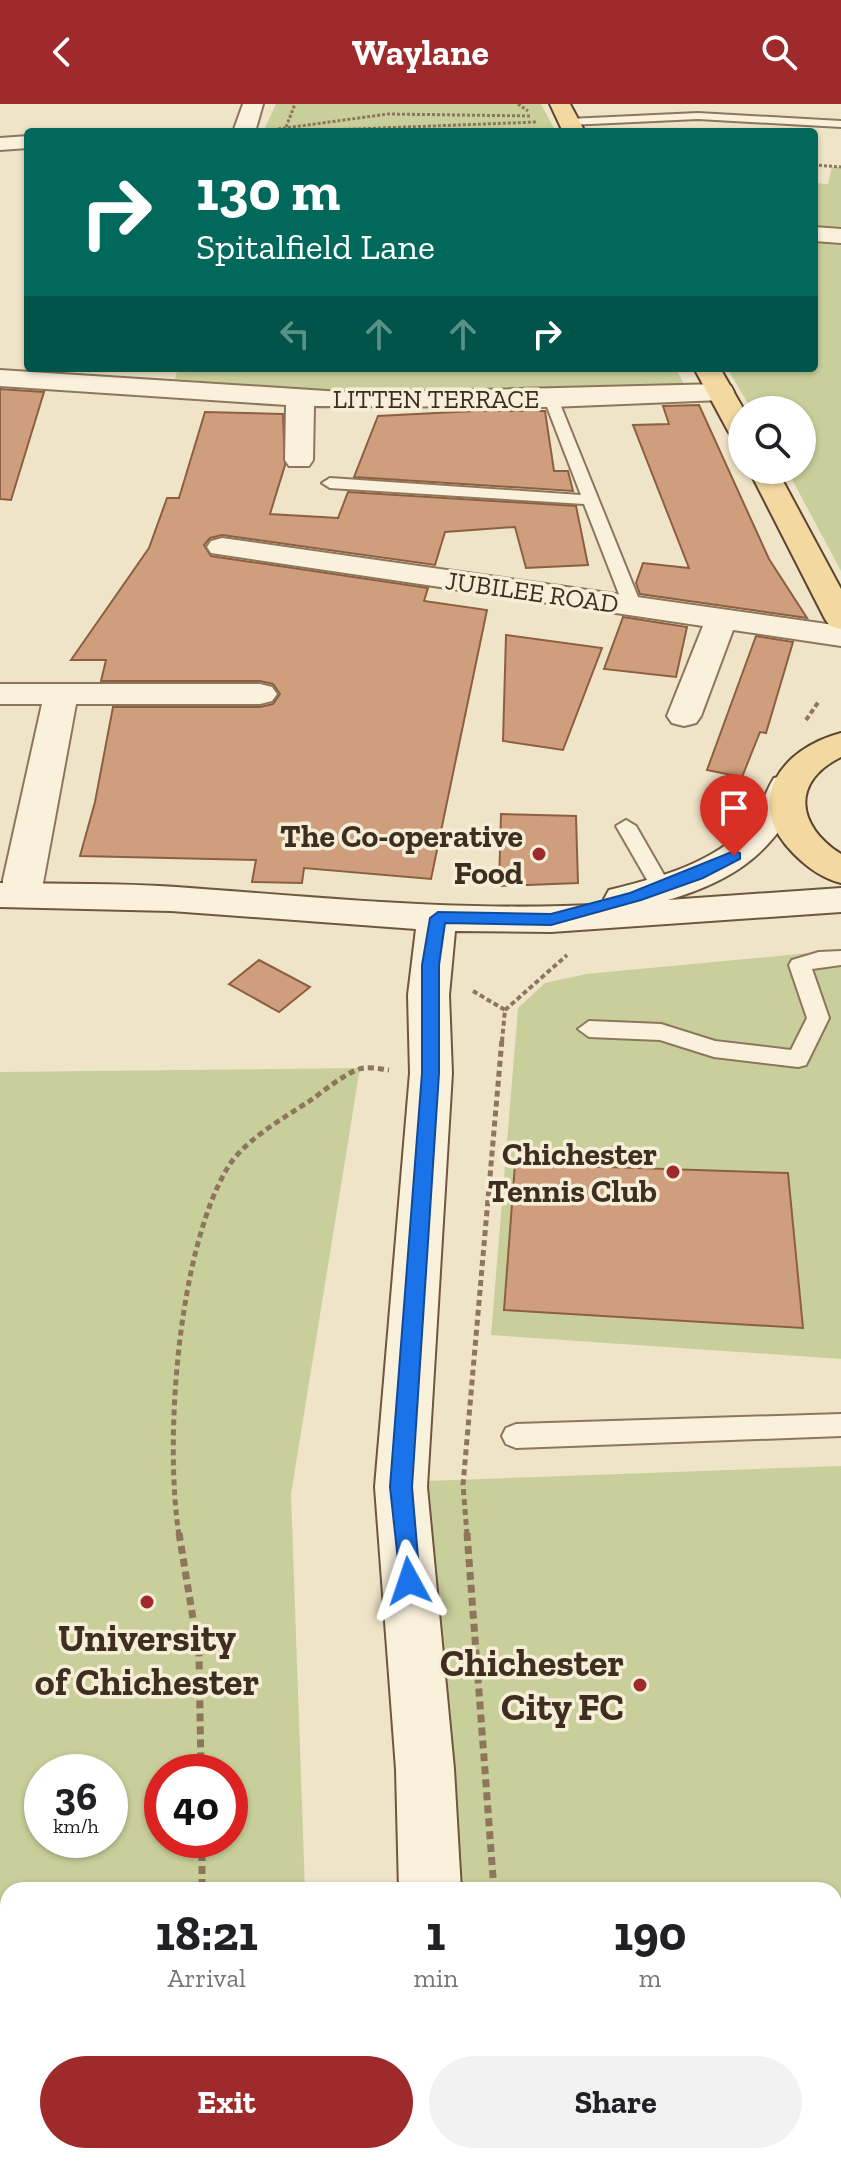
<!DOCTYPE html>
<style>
:root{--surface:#fff;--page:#f2f2f2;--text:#202124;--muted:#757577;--accent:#9e2a2b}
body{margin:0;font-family:"Zilla Slab",serif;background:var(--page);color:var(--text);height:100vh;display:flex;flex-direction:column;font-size:30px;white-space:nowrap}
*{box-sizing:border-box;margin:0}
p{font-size:26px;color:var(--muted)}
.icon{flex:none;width:44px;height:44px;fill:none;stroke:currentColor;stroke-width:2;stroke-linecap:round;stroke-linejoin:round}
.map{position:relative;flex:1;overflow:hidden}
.sheet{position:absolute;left:0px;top:1778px;width:842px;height:282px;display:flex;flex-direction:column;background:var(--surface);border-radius:24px 24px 0 0;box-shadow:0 2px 6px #0004}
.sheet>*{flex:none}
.top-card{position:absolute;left:24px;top:24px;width:794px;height:244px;border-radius:8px;box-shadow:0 2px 6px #0004;background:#00695c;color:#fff;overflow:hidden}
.controls{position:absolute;left:728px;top:292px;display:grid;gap:16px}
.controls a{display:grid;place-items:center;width:88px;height:88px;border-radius:50%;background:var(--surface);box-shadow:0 2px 6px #0004;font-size:40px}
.speed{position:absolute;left:24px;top:1650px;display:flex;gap:16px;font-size:40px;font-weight:700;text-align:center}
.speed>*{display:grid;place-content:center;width:104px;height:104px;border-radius:50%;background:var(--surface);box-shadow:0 2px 6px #0004;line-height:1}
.speed small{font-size:20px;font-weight:400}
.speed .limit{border:12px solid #d22;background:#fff;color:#111}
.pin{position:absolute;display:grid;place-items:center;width:68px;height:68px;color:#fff;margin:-82px -34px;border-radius:50% 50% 50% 0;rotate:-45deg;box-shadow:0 0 8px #0007}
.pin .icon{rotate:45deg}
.me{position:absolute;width:88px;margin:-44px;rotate:355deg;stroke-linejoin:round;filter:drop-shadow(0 0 6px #0008)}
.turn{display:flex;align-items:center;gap:28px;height:168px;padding:0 40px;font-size:36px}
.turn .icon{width:104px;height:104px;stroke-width:2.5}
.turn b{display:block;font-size:56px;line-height:68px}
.lanes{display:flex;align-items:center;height:76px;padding:0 40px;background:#0003;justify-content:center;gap:40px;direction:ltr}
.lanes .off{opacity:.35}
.eta{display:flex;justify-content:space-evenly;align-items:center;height:136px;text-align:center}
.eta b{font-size:48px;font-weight:700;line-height:56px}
.action{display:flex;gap:16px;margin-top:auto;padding:16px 40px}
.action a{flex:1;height:92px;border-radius:48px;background:var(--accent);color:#fff;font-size:32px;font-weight:700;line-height:92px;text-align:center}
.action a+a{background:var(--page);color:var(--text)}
header{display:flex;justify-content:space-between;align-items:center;height:104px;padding:0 40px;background:var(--accent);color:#fff;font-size:36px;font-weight:700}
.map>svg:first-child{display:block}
.green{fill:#c9cf9b;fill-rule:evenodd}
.building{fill:#cf9f7d;stroke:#8d5f41;stroke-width:2}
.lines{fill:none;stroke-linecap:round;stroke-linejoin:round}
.lane-casing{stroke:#8d765c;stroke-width:4}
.street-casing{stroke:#8d765c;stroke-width:4}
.secondary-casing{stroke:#6f573f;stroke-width:4}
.primary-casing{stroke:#5b4430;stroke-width:4}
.path-far3{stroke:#8d765c;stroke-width:3;stroke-dasharray:3 2;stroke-linecap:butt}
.path-far2{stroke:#8d765c;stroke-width:4;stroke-dasharray:5 3;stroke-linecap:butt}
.path-far1{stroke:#8d765c;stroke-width:5;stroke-dasharray:6 4;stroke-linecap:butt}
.path{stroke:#8d765c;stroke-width:7;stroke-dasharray:8 5;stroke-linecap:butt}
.lane{fill:#faf1dc;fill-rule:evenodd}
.street{fill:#faf1dc;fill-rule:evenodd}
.secondary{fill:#faf1dc;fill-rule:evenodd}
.primary{fill:#f3d9a0;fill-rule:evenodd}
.route{fill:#1a73e8;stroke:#114b97;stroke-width:2}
.poi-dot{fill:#9e2a2b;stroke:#f7eed8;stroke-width:3}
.labels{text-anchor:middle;stroke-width:7;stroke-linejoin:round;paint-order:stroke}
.far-street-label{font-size:26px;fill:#3d2e20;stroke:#f7eed8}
.poi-label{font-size:32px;font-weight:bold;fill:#3d2e20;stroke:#f7eed8;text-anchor:end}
.near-poi-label{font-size:38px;font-weight:bold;fill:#3d2e20;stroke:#f7eed8}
</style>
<header><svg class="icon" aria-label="back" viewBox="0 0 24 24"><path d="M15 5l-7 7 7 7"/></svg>Waylane<svg class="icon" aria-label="search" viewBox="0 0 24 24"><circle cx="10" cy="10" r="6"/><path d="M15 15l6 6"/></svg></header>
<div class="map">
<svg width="841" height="2059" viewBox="0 0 841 2059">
<rect width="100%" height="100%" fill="#f0e4c8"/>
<g class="green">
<path d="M276,0H541L556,28H263Z"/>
<path d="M832,63H841V126L814,123V79L828,80Z"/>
<path d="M814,135L841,137V467L787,366H802V306H752L727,264H814Z"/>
<path d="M178,264H676L686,285L368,290L175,275Z"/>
<path d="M841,846V1255L491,1231L518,904L545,879L586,870Z"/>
<path d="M360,964L291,1390L305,1786H8V2052H314V2059H0V968ZM42,1668H110V1736H42ZM162,1668H230V1736H162Z"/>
<path d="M841,1362V2059H464L463,2052H834V1786H449L427,1377Z"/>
</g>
<g class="building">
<path d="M0,285L44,288L11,396L0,395Z"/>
<path d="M699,301L769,455L807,514L640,490L636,479L643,459L689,464L633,321L669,320L663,302Z"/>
<path d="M475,307H545L554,367H568L573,387L354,373L378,312Z"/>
<path d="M205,308L283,310L285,361L270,410L338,414L348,388L576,402L588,461L526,464L515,423L445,428L435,461L222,431L210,434L204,441L211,452L428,484L424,497L487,506L431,775L304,764L302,779L252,778L256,756L80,752L95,698L113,603H260L273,600L280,590L273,580L260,577H101L106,556H71L149,444L167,394H179Z"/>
<path d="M623,513L687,523L676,573L604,565Z"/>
<path d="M506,531L602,544L563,646L503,637Z"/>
<path d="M756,532L793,538L766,629L760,628L742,673L707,666Z"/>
<path d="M501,710L576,712L578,779L499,782Z"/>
<path d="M259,856L310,883L279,908L229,880Z"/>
<path d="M515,1060L788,1069L803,1224L504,1206Z"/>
</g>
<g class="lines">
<defs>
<g id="lane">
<path d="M698,9L841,17V23L698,15L569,21L563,18L569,15Z"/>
<path d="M546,292L558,295L642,503L639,507L633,508L624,503L584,400L330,384L322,379L330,374L581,391L544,295Z"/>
<path d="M626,716L636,722L671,783L668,788L661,790L654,788L616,722Z"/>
<path d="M841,847V861L812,865L829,914L806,961L798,963L714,953L660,936L589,933L578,925L589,917L661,920L715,937L791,946L807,914L789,861L792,856L819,848Z"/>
<path d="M841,1310V1332L516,1344L506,1340L502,1332L506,1324L516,1320Z"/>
</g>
<g id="street">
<path d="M243,0H263L255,28H233Z"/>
<path d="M28,32V44L0,46V34Z"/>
<path d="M814,123L841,125V139L814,137Z"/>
<path d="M0,266L357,289L721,280L731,282L734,288L731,294L721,296L551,303L314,302L313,356L309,362H289L285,356L286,301L0,282Z"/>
<path d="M222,434L841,522V542L733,526L701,612L696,619L684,622L672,619L667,612L703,522L211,449L207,443L211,437Z"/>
<path d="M0,580H260L272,583L277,590L272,597L260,600H76L41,790L36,799L22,802L8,799L3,790V776L42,600H0Z"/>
</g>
<g id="secondary">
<path d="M787,671L800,674L805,682C776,747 736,776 668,796L841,784V808L551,828L455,827L449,891L452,969L427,1383L454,1665L461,1786H399L396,1665L375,1383L410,969L408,891L416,825L171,807L0,803V779C59,780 118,779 176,783C319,793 463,809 607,800L604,795L609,786C658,774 716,759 750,719C761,706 765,688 774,674Z"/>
<path d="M406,2052H474L475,2059H407Z"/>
</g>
<g id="primary">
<path d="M550,0H570L585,28H563Z"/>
<path d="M694,264H720L744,306L742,335L732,333L728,327Z"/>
<path d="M749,366H777L841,485V525L830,522L825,515Z"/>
<path d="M841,629V653C790,678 797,722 841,750V779C822,774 808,764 794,750C742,699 780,645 841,629Z"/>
</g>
</defs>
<use href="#lane" class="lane-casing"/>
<use href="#street" class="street-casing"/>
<use href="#secondary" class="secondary-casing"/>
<use href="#primary" class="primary-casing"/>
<g class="path-far3">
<path d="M518,0L528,7"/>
<path d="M286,23L295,0"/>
<path d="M278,25L388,10L531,12"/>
<path d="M278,28L536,18"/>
<path d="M814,61L841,63"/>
</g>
<g class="path-far2">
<path d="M806,616L819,597"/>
<path d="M473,887L505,906L502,937"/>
<path d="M505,906L567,851"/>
</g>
<g class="path-far1">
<path d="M179,1431C164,1336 178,1146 228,1063C245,1036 282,1015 308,998C323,988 342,971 359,965C367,962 380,965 389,966"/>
<path d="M467,1431L463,1381L502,935"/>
</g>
<g class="path">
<path d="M179,1429L199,1551L201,1668"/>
<path d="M467,1429L494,1786"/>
<path d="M202,1736V1786"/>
<path d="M202,2052V2059"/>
<path d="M515,2052L516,2059"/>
</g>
<use href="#lane" class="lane"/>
<use href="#street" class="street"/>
<use href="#secondary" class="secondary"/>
<use href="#primary" class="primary"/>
</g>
<path class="route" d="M734,747L740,749V755L703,774L641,796L551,821L445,819L439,861V969L412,1383L420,1477L417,1484L409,1487L401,1484L390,1383L422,969V861L430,814L438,808L551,810L630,789Z"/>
<g class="poi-dot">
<circle cx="539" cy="750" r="8"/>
<circle cx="673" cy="1068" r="8"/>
<circle cx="147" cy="1498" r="8"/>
<circle cx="640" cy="1581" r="8"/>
</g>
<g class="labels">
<g class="far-street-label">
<text x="436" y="304">LITTEN TERRACE</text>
<text transform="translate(532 488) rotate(8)" y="9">JUBILEE ROAD</text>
</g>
<g class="poi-label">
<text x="523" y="743">The Co-operative<tspan x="523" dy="37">Food</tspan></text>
<text x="657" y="1061">Chichester<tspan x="657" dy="37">Tennis Club</tspan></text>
</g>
<g class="near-poi-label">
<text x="147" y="1547">University<tspan x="147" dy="44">of Chichester</tspan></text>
<text x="624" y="1572" text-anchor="end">Chichester<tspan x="624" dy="44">City FC</tspan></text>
</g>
</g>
</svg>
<div class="controls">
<a><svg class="icon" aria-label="search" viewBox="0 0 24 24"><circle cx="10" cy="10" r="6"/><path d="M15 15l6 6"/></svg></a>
</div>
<div class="speed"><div>36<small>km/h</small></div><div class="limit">40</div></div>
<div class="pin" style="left:734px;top:752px;background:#d93025"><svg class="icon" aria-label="arrive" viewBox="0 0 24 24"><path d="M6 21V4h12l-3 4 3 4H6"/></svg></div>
<svg class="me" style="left:409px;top:1477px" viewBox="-20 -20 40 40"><path d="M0-17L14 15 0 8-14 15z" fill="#1a73e8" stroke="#fff" stroke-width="4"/></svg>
<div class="top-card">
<div class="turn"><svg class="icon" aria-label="right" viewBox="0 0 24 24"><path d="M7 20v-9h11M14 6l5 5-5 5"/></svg><div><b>130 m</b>Spitalfield Lane</div></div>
<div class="lanes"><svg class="icon off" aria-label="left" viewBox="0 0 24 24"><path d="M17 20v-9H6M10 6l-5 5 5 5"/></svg><svg class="icon off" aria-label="ahead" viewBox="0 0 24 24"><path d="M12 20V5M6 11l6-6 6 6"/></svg><svg class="icon off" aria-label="ahead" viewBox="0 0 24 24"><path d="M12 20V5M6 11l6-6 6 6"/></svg><svg class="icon" aria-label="right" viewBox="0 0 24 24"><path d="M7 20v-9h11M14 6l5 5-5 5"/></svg></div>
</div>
<section class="sheet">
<div class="eta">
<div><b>18:21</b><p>Arrival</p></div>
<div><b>1</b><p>min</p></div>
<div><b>190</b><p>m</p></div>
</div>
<div class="action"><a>Exit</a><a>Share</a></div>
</section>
</div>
